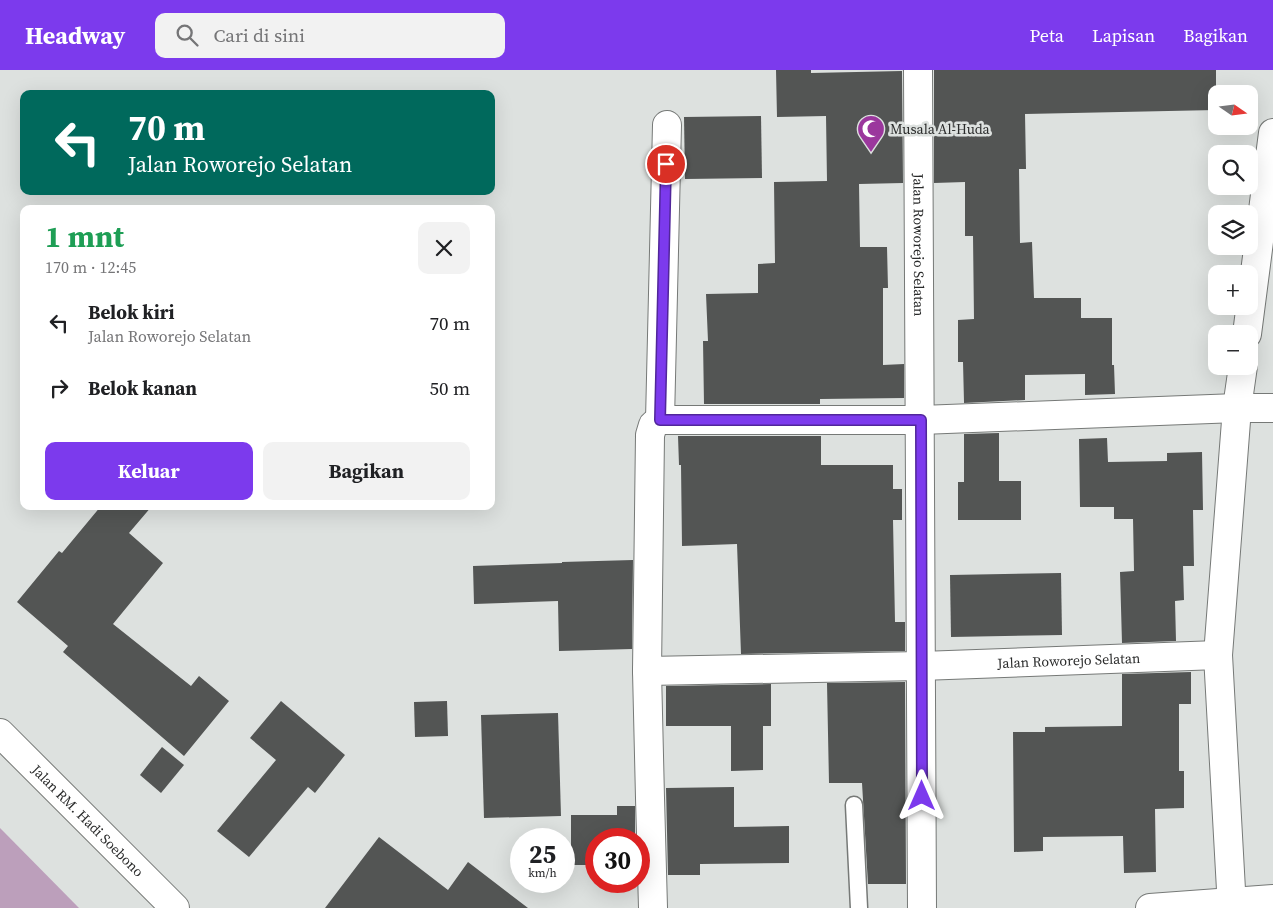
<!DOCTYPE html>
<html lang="id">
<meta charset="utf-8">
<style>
:root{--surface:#fff;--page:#f2f2f2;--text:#202124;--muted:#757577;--accent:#7c3aed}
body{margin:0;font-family:"Source Serif 4",serif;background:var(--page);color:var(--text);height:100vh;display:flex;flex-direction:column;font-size:19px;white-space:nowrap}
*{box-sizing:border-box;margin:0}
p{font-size:16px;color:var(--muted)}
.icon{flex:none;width:28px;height:28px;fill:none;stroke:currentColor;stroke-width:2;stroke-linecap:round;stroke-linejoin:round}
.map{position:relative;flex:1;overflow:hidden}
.side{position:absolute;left:20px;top:135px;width:475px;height:305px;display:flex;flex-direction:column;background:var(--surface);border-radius:10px;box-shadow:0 5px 20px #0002}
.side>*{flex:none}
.guide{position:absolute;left:20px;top:20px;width:475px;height:105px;border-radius:10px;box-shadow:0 5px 20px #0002;background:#00695c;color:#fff;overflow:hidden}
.needle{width:32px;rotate:104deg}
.controls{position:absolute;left:1208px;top:15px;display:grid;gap:10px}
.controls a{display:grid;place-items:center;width:50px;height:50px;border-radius:10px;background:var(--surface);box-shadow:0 5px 20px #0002;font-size:25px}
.speed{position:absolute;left:510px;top:758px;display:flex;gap:10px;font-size:25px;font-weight:700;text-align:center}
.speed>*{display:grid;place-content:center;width:65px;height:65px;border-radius:50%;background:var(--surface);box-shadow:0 5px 20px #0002;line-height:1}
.speed small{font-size:12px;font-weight:400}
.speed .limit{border:8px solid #d22;background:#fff;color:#111}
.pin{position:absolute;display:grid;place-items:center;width:42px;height:42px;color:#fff;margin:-21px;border:2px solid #fff;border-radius:50%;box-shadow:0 1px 5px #0007}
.me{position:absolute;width:55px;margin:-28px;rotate:0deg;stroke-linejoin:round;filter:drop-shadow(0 0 4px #0008)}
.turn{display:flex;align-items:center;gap:18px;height:105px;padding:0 25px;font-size:22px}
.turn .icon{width:65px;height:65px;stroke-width:2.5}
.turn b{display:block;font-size:35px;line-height:42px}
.round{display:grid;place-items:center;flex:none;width:52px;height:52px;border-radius:10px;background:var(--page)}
.headline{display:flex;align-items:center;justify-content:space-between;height:85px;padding:0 25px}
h1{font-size:30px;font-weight:700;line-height:38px;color:#1e9e55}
.action{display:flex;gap:10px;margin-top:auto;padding:10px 25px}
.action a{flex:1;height:58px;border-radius:10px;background:var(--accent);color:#fff;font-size:20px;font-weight:700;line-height:58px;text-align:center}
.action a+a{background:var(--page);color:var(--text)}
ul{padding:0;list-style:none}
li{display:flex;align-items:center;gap:15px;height:65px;padding:0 25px}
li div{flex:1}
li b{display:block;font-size:19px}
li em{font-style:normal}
header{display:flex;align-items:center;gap:30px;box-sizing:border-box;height:70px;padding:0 25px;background:var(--accent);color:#fff}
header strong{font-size:24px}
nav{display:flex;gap:28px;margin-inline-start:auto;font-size:18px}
.search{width:350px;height:45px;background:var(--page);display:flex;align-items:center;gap:12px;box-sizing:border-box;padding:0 18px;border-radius:10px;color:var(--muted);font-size:19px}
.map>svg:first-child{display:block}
.forest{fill:#bc9fbb}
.building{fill:#535554}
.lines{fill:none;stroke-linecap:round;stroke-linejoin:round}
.service-casing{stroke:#767977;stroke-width:19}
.minor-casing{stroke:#767977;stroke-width:30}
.primary-casing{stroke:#767977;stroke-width:30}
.service{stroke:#fff;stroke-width:16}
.minor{stroke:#fff;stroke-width:28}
.primary{stroke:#fff;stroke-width:28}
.route-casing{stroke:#51269a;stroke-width:12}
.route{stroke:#7c3aed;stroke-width:9}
.labels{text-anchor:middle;stroke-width:5;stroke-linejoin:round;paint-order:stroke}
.poi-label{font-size:14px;fill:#2a2b2b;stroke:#dde1df;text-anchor:start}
.street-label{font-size:14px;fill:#2a2b2b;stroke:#dde1df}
</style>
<header>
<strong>Headway</strong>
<div class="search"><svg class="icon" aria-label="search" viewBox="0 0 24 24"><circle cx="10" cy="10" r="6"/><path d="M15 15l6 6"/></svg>Cari di sini</div>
<nav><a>Peta</a><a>Lapisan</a><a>Bagikan</a></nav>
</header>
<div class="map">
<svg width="1273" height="838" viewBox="0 0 1273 838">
<rect width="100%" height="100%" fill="#dde1df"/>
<path class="forest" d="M0,758L3,761L79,838H0Z"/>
<g class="building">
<path d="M776,0H811V3L902,1L903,113L859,114L860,177H887L888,218H883V295L904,294V328L820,329V334H704L703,271H708L706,224L758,223V194L775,193L774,112L827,111L826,46L777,47Z"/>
<path d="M934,0H1216V40L1025,44L1026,99H1019L1020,173L1032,172L1034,228H1081V248H1112V295H1114L1115,324L1085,325V304L1025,305V330L964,333V332L963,292H958V250L974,249L973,166H965V112L934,113Z"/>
<path d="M761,46L762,108L685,109L684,47Z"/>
<path d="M999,363V411H1021V450H958V412H964V364Z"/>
<path d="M678,366H821V395H893V419H902V450H893L895,552H905V581L741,584L737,474L682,476L681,395H679Z"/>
<path d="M1107,368L1108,392L1167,391V383L1202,382L1203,440H1193L1194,496H1183L1184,530L1175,531L1176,571L1122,573L1120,502L1134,501L1133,449H1114V437H1080L1079,369Z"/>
<path d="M101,436H152L129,463L163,493L113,554L191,616L199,606L229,631L184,686L63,582L68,576L17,532L59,481L62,483Z"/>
<path d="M633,490L632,579L559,581L558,531L474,534L473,496L562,493V492Z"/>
<path d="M1061,503L1062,565L951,567L950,505Z"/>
<path d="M1191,602V634H1179V701H1184V738L1155,739L1156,802L1124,803L1123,766L1043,767V781L1014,782L1013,662H1045V657L1122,656V604Z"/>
<path d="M905,612L906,814H868L862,713H829L827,613Z"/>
<path d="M771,614V656H763V700L731,701V656H666V616Z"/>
<path d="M281,631L345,685L315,723L308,717L249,787L217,761L276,690L250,668Z"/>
<path d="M447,631L448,666L415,667L414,632Z"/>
<path d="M558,643L561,746L484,748L481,645Z"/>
<path d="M162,677L184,695L161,723L140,705Z"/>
<path d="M734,717V757L789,756V793L700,794V805H668L666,718Z"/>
<path d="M617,736H635V769H596V795H571V745H617Z"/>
<path d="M379,767L448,820L468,792L528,838H325Z"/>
</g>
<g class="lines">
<defs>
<path id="service" d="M854,735L859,838"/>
<g id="minor">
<path id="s1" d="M918,0L922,838"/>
<path d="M1247,264L1273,63"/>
<path d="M660,350H921L1237,338H1273"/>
<path d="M660,350L667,55"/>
<path id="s2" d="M647,601L921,596L1218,585"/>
<path d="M653,838L650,728L647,601L650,365L653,355L660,350"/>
<path d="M1150,838L1273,829"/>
<path d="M1232,838L1218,585L1237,338L1243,296"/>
</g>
<g id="primary">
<path id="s3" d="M0,663L175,838"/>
</g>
</defs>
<use href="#service" class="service-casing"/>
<use href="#minor" class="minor-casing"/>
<use href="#primary" class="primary-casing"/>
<use href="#service" class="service"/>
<use href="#minor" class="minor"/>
<use href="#primary" class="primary"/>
</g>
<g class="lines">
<defs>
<path id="route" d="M666,94L660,350H921L922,726"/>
</defs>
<use href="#route" class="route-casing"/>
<use href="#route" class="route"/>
</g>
<defs>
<symbol id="mosque-pin" viewBox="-11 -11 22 30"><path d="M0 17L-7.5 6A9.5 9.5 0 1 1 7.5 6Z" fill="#9b379d" stroke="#dde1df"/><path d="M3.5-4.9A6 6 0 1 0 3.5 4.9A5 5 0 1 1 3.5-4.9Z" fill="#fff"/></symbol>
</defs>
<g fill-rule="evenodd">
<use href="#mosque-pin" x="855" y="43" width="32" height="43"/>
</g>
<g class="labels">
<g class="poi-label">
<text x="890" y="64">Musala Al-Huda</text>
</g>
<g class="street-label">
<text dy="5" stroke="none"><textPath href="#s1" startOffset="175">Jalan Roworejo Selatan</textPath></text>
<text dy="5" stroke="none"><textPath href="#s2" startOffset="422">Jalan Roworejo Selatan</textPath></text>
<text dy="5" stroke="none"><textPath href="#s3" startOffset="124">Jalan RM. Hadi Soebono</textPath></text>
</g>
</g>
</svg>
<div class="controls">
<a><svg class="needle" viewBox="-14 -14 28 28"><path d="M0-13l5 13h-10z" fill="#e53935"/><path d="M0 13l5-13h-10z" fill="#757577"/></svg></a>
<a><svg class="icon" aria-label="search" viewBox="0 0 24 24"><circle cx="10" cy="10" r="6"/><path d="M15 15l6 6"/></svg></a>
<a><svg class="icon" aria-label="layers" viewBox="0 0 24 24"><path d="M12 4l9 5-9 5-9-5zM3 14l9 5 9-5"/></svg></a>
<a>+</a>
<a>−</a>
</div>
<div class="speed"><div>25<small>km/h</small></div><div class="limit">30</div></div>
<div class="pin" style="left:666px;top:94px;background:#d93025"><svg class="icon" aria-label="arrive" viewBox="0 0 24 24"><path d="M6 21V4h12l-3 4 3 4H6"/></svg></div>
<svg class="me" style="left:922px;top:726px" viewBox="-20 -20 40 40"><path d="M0-17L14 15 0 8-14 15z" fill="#7c3aed" stroke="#fff" stroke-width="4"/></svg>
<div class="guide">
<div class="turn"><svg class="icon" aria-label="left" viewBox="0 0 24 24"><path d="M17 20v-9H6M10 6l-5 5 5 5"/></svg><div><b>70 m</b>Jalan Roworejo Selatan</div></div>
</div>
<section class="side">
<div class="headline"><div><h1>1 mnt</h1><p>170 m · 12:45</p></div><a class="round"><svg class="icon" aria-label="close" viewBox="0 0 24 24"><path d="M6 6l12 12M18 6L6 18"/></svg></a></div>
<ul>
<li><svg class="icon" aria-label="left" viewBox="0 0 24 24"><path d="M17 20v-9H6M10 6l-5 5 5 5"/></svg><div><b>Belok kiri</b><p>Jalan Roworejo Selatan</p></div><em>70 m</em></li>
<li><svg class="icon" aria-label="right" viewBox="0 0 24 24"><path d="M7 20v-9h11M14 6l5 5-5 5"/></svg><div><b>Belok kanan</b></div><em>50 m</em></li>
</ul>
<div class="action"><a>Keluar</a><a>Bagikan</a></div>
</section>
</div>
